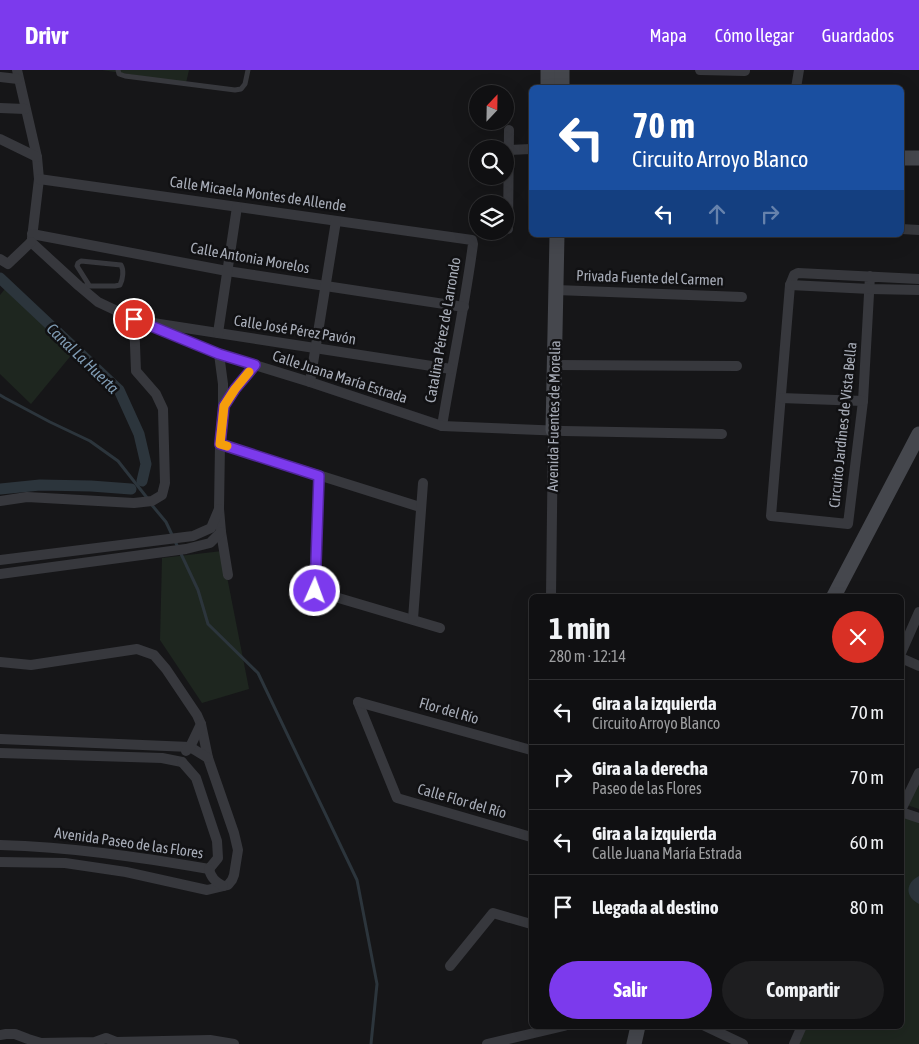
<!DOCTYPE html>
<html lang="es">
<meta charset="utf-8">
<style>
:root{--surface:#101012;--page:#1e1e20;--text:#f1f3f6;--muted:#9c9d9f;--line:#303032;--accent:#7c3aed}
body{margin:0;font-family:"Asap Condensed",sans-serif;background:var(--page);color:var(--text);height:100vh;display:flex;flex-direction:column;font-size:19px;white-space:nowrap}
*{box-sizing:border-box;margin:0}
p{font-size:16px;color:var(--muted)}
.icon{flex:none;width:28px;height:28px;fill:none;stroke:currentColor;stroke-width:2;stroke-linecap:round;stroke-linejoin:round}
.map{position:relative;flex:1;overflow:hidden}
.drawer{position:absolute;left:529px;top:524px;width:375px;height:435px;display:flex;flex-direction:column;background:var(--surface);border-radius:8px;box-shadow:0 5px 20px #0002,0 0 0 1px var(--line)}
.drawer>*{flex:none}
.hud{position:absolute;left:529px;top:15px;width:375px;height:152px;border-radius:8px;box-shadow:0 5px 20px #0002,0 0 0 1px var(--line);background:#1a4fa0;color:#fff;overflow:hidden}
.needle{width:32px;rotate:22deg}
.tools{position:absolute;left:469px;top:15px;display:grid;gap:10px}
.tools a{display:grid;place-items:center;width:45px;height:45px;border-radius:50%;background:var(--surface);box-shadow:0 5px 20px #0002,0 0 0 1px var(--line);font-size:25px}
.pin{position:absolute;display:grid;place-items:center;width:42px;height:42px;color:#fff;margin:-21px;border:2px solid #fff;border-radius:50%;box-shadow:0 1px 5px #0007}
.me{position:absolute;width:55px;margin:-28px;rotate:2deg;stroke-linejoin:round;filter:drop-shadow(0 0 4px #0008)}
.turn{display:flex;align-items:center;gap:18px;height:105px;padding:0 20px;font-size:22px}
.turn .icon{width:65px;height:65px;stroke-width:2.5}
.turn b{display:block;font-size:35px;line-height:42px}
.lanes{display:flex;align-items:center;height:48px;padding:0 20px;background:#0003;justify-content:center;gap:25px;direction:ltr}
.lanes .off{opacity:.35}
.round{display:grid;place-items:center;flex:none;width:52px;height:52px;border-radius:26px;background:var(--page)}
.overview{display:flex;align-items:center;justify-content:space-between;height:85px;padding:0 20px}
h1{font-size:30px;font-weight:700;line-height:38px}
.action{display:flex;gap:10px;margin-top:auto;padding:10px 20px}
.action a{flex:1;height:58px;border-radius:30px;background:var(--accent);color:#fff;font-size:20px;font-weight:700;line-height:58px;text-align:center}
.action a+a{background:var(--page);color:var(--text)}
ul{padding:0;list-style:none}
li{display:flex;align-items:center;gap:15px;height:65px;padding:0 20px;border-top:1px solid var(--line)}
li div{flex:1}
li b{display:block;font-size:19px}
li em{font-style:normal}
header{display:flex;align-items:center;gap:30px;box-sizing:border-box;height:70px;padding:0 25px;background:var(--accent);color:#fff}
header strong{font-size:24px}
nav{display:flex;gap:28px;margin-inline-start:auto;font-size:18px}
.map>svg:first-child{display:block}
.green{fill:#1e261f}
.water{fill:#2c353c}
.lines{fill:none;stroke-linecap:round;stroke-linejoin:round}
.stream{stroke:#2c353c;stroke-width:3}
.canal{stroke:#2c353c;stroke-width:11}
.lane{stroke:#37383d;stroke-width:5}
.street{stroke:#37383d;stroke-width:10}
.secondary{stroke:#45474d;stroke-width:15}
.route-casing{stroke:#51269a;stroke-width:12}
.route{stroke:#7c3aed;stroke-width:9}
.slow{stroke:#f59e0b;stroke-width:9}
.labels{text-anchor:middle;stroke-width:5;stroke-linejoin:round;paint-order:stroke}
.street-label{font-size:15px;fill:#a8adb8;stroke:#111113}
.water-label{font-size:16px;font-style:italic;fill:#7f9bb3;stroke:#111113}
</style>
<header>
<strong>Drivr</strong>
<nav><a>Mapa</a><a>Cómo llegar</a><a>Guardados</a></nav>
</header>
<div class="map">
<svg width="919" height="974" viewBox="0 0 919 974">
<rect width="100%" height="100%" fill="#161618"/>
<g class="green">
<path d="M102,0H189L186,13Z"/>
<path d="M10,213L78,277L31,334L0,304V225Z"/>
<path d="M222,481L249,619L202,633L160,570L162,488Z"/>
<path d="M919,709V739L907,735Z"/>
<path d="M903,746L919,753V974H795L803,956H901V750Z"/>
</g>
<path class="water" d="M919,806V834C905,827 905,813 919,806Z"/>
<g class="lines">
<g class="stream">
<path d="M0,325L5,328L50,352L90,371L118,391L148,429"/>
<path d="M151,434L166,452L198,520L208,554L258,603L357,810L377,914L371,974"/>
</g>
<g class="canal">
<path d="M0,208L119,320L139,364L146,394L142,411"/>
<path d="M0,419L40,415L91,416L131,419"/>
</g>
<g class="lane">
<path d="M118,0L119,4L125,6L235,20L241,19L245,14L248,0"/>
<path d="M80,216H115L120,215C123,209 124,200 121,195L81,191L78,193L77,196L89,215"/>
</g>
<g class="street">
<path d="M17,0L37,87L39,109L32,168"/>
<path d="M700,0L745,1"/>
<path d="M0,7L18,9"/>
<path d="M796,18L799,0"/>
<path d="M0,38L25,39"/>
<path d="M0,69L37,87"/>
<path d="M509,80L531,79"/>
<path d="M39,109L472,170L473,174C465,235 452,295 442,356"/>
<path d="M508,159L509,60"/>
<path d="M901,159L919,160"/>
<path d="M32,164L227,201L464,237"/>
<path d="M31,172L79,216L98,232L134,249L219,284L310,312L442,356L564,361L722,364"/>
<path d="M0,189L8,194L31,172"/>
<path d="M870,206L863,331L848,454L771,446L790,215L794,205L798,203L919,209"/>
<path d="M790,215L870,219L919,220"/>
<path d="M556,220L742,227"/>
<path d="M153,253L451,299"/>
<path d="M218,263L237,137"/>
<path d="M219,284L223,314V336L220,374L219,439L221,462L228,505"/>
<path d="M555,295L737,296"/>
<path d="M310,312L336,151"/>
<path d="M781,328L863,331"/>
<path d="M223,336L235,319L255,295"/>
<path d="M220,374L420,437"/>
<path d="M319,406L315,521L440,558"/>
<path d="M0,431L27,427L134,433L152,431L162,425L165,413L163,339L156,324L136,301L134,249L139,250"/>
<path d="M0,490L193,466L211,458L219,439"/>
<path d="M0,504L186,479L210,473L221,462"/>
<path d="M551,526L553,360"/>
<path d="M413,549L423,413"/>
<path d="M901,583L919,542"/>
<path d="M901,588L919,596"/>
<path d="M0,592L31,595L137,579L154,585L166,599L197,645L201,654L208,688L234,763L238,780L234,805L232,810L228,815L207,820L126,802L65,793L0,792"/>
<path d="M358,632L397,728L531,767"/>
<path d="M358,632L531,680"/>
<path d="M0,669L190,677L208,688"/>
<path d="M186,681L190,677L201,654"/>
<path d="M0,683L162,688L182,692"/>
<path d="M901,740L919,703"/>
<path d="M901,742L919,748"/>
<path d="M0,775C71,777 139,787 209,799L218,788L217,771L196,708L182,692"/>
<path d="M209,799C211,808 215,811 223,816"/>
<path d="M450,896L493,843L531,854"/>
<path d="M705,956L743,974"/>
<path d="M0,965L6,964H15L28,969L41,973L95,972L106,968L116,972L210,970L234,974"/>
<path d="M487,974L564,956"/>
<path d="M794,974L802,956"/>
</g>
<g class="secondary">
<path d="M548,0V18"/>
<path d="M562,0V18"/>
<path d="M901,88H919"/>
<path d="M553,360L557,165"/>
<path d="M834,526L919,364"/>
<path d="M634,974L638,956"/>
</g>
</g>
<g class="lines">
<defs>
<path id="route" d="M134,249L219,284L255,295L235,319L224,336L220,374L319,406L315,521"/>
</defs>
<use href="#route" class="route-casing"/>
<use href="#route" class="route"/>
<path class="slow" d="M227,376L220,374L224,336L235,319L249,302"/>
</g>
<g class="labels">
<g class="street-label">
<text transform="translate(258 124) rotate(8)" y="5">Calle Micaela Montes de Allende</text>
<text transform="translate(250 188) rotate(10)" y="5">Calle Antonia Morelos</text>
<text transform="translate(650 208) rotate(2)" y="5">Privada Fuente del Carmen</text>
<text transform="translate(295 260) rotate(9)" y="5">Calle José Pérez Pavón</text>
<text transform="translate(443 260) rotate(-80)" y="5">Catalina Pérez de Larrondo</text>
<text transform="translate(340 307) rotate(18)" y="5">Calle Juana María Estrada</text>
<text transform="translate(554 346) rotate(-89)" y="5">Avenida Fuentes de Morelia</text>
<text transform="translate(843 355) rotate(-84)" y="5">Circuito Jardines de Vista Bella</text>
<text transform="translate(449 641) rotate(16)" y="5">Flor del Río</text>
<text transform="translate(462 731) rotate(16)" y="5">Calle Flor del Río</text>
<text transform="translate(129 773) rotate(8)" y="5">Avenida Paseo de las Flores</text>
</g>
<g class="water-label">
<text transform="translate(83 288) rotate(44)" y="6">Canal La Huerta</text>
</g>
</g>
</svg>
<div class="tools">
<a><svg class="needle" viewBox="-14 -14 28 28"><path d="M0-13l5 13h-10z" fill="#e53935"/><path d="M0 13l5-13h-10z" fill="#9c9d9f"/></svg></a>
<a><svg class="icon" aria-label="search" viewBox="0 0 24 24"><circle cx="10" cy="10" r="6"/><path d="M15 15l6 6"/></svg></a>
<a><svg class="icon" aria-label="layers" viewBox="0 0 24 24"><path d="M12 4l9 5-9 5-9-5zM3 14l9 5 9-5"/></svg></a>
</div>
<div class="pin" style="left:134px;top:249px;background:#d93025"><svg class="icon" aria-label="arrive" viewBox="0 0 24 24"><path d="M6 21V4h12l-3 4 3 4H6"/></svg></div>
<svg class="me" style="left:315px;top:521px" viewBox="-20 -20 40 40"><circle r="17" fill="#7c3aed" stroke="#fff" stroke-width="3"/><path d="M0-11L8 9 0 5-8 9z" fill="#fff"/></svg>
<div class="hud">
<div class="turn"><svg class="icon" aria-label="left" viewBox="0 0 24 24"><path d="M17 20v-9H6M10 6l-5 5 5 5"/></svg><div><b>70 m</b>Circuito Arroyo Blanco</div></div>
<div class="lanes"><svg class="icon" aria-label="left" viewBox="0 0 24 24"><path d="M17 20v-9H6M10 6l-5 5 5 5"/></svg><svg class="icon off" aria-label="ahead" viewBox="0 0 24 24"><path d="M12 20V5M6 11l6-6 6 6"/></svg><svg class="icon off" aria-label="right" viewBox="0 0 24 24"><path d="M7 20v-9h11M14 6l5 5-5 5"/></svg></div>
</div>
<section class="drawer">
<div class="overview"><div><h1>1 min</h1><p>280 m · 12:14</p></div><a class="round" style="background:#d93025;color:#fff"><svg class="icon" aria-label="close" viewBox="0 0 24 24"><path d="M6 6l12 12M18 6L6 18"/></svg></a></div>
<ul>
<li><svg class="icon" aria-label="left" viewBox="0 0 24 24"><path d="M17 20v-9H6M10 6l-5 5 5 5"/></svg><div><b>Gira a la izquierda</b><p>Circuito Arroyo Blanco</p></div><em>70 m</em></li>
<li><svg class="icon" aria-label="right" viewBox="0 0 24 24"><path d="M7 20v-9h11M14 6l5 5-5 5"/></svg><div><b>Gira a la derecha</b><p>Paseo de las Flores</p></div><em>70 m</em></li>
<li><svg class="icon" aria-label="left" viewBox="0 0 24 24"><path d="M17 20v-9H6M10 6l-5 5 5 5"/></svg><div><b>Gira a la izquierda</b><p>Calle Juana María Estrada</p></div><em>60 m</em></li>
<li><svg class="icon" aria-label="arrive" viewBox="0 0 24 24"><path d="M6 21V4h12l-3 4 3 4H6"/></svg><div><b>Llegada al destino</b></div><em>80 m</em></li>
</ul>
<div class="action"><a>Salir</a><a>Compartir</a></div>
</section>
</div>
